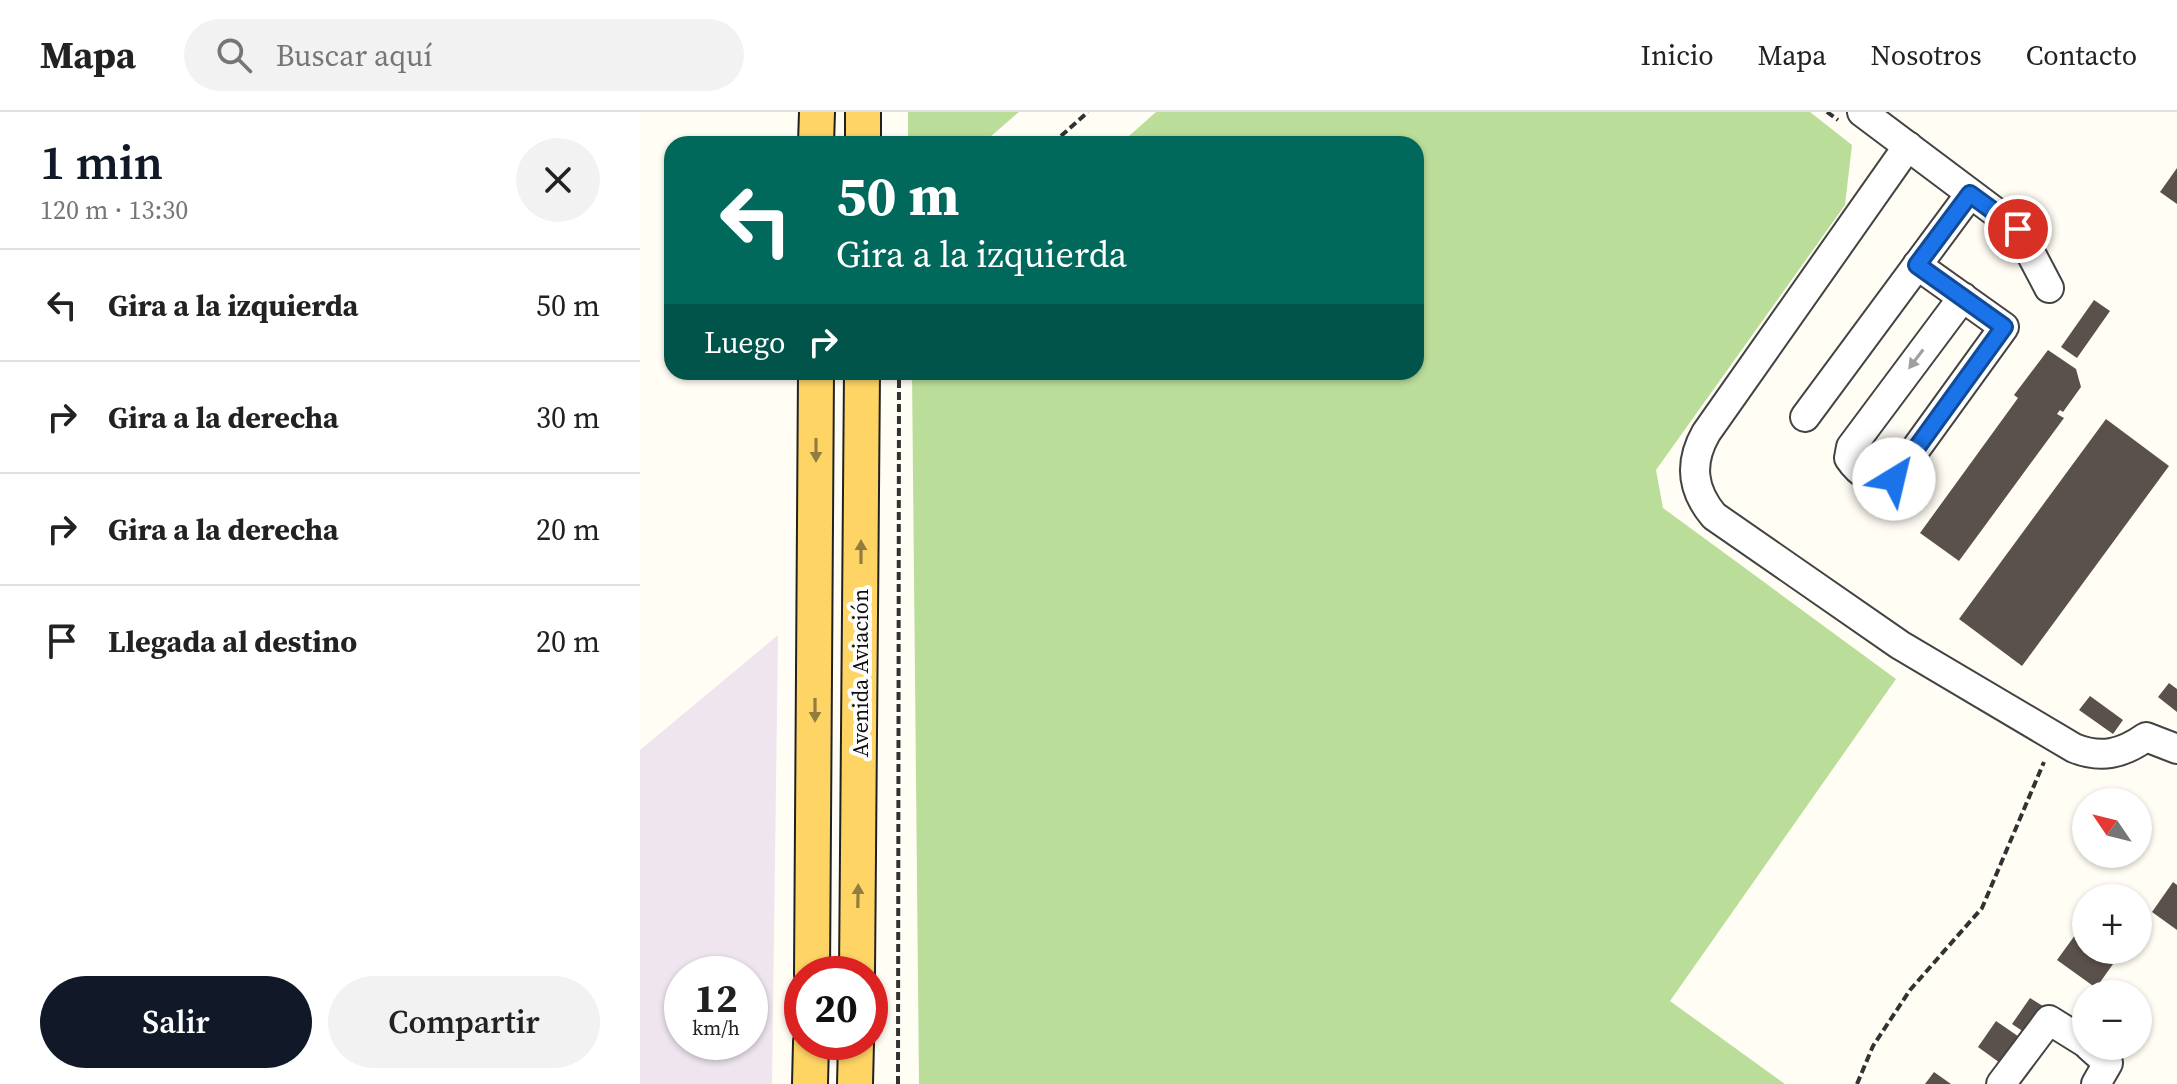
<!DOCTYPE html>
<html lang="es">
<meta charset="utf-8">
<style>
:root{--surface:#fff;--page:#f2f2f2;--text:#222;--muted:#767676;--line:#e0e0e0;--accent:#111827}
body{margin:0;font-family:"Source Serif 4",serif;background:var(--page);color:var(--text);height:100vh;display:flex;flex-direction:column;font-size:30px;white-space:nowrap}
*{box-sizing:border-box;margin:0}
p{font-size:26px;color:var(--muted)}
.icon{flex:none;width:44px;height:44px;fill:none;stroke:currentColor;stroke-width:2;stroke-linecap:round;stroke-linejoin:round}
.map{position:relative;flex:1;overflow:hidden}
.side{display:flex;flex-direction:column;background:var(--surface);width:640px}
.side>*{flex:none}
.guide{position:absolute;left:24px;top:24px;width:760px;height:244px;border-radius:24px;box-shadow:0 2px 6px #0004;background:#00695c;color:#fff;overflow:hidden}
.needle{width:52px;rotate:305deg}
.controls{position:absolute;left:1432px;top:676px;display:grid;gap:16px}
.controls a{display:grid;place-items:center;width:80px;height:80px;border-radius:50%;background:var(--surface);box-shadow:0 2px 6px #0004;font-size:40px}
.speed{position:absolute;left:24px;top:844px;display:flex;gap:16px;font-size:40px;font-weight:700;text-align:center}
.speed>*{display:grid;place-content:center;width:104px;height:104px;border-radius:50%;background:var(--surface);box-shadow:0 2px 6px #0004;line-height:1}
.speed small{font-size:20px;font-weight:400}
.speed .limit{border:12px solid #d22;background:#fff;color:#111}
.pin{position:absolute;display:grid;place-items:center;width:68px;height:68px;color:#fff;margin:-34px;border:4px solid #fff;border-radius:50%;box-shadow:0 2px 8px #0007}
.me{position:absolute;width:88px;margin:-44px;rotate:36deg;stroke-linejoin:round;filter:drop-shadow(0 0 6px #0008)}
.turn{display:flex;align-items:center;gap:28px;height:168px;padding:0 40px;font-size:36px}
.turn .icon{width:104px;height:104px;stroke-width:2.5}
.turn b{display:block;font-size:56px;line-height:68px}
.then{display:flex;align-items:center;height:76px;padding:0 40px;background:#0003;gap:16px;font-size:30px}
.round{display:grid;place-items:center;flex:none;width:84px;height:84px;border-radius:42px;background:var(--page)}
.summary{display:flex;align-items:center;justify-content:space-between;height:136px;padding:0 40px}
h1{font-size:48px;font-weight:600;line-height:60px;color:var(--accent)}
.button{display:flex;gap:16px;margin-top:auto;padding:16px 40px}
.button a{flex:1;height:92px;border-radius:48px;background:var(--accent);color:#fff;font-size:32px;font-weight:600;line-height:92px;text-align:center}
.button a+a{background:var(--page);color:var(--text)}
ul{padding:0;list-style:none}
li{display:flex;align-items:center;gap:24px;height:112px;padding:0 40px;border-top:2px solid var(--line)}
li div{flex:1}
li b{display:block;font-size:30px}
li em{font-style:normal}
header{display:flex;align-items:center;gap:48px;box-sizing:border-box;height:112px;padding:0 40px;background:var(--surface);border-bottom:2px solid var(--line)}
header strong{font-size:38px}
nav{display:flex;gap:44px;margin-inline-start:auto;font-size:28px}
.search{width:560px;height:72px;background:var(--page);display:flex;align-items:center;gap:20px;box-sizing:border-box;padding:0 28px;border-radius:44px;color:var(--muted);font-size:30px}
main{display:flex;flex:1;min-height:0}
.map>svg:first-child{display:block}
.industrial{fill:#eee5ef;fill-rule:evenodd}
.forest{fill:#bade99}
.building{fill:#5a514c}
.lines{fill:none;stroke-linecap:round;stroke-linejoin:round}
.minor-casing{stroke:#434343;stroke-width:32}
.major-casing{stroke:#212121;stroke-width:38}
.path{stroke:#323232;stroke-width:4;stroke-dasharray:8 4;stroke-linecap:butt}
.minor{stroke:#fff;stroke-width:28}
.major{stroke:#fed465;stroke-width:34}
.oneway{fill:#9f9f9f}
.oneway2{fill:#937c3f}
.route-casing{stroke:#114b97;stroke-width:20}
.route{stroke:#1a73e8;stroke-width:14}
.labels{text-anchor:middle;stroke-width:8;stroke-linejoin:round;paint-order:stroke}
.street-label{font-size:22px;fill:#101010;stroke:#fff}
</style>
<header>
<strong>Mapa</strong>
<div class="search"><svg class="icon" aria-label="search" viewBox="0 0 24 24"><circle cx="10" cy="10" r="6"/><path d="M15 15l6 6"/></svg>Buscar aquí</div>
<nav><a>Inicio</a><a>Mapa</a><a>Nosotros</a><a>Contacto</a></nav>
</header>
<main>
<section class="side">
<div class="summary"><div><h1>1 min</h1><p>120 m · 13:30</p></div><a class="round"><svg class="icon" aria-label="close" viewBox="0 0 24 24"><path d="M6 6l12 12M18 6L6 18"/></svg></a></div>
<ul>
<li><svg class="icon" aria-label="left" viewBox="0 0 24 24"><path d="M17 20v-9H6M10 6l-5 5 5 5"/></svg><div><b>Gira a la izquierda</b></div><em>50 m</em></li>
<li><svg class="icon" aria-label="right" viewBox="0 0 24 24"><path d="M7 20v-9h11M14 6l5 5-5 5"/></svg><div><b>Gira a la derecha</b></div><em>30 m</em></li>
<li><svg class="icon" aria-label="right" viewBox="0 0 24 24"><path d="M7 20v-9h11M14 6l5 5-5 5"/></svg><div><b>Gira a la derecha</b></div><em>20 m</em></li>
<li><svg class="icon" aria-label="arrive" viewBox="0 0 24 24"><path d="M6 21V4h12l-3 4 3 4H6"/></svg><div><b>Llegada al destino</b></div><em>20 m</em></li>
</ul>
<div class="button"><a>Salir</a><a>Compartir</a></div>
</section>
<div class="map">
<svg width="1537" height="972" viewBox="0 0 1537 972">
<rect width="100%" height="100%" fill="#fffdf4"/>
<path class="industrial" d="M138,523L132,972H0V638ZM42,862H110V930H42Z"/>
<g class="forest">
<path d="M268,0H379L342,32H268Z"/>
<path d="M516,0H1170L1212,33L1205,93L1016,358L1023,396L1256,567L1030,889L1145,972H279L272,260H776V32H480Z"/>
</g>
<g class="building">
<path d="M1537,56V92L1520,80Z"/>
<path d="M1454,188L1470,199L1437,246L1421,235Z"/>
<path d="M1408,238L1436,257L1441,275L1423,300L1420,298L1417,302L1424,306L1319,449L1280,421L1378,286L1374,283Z"/>
<path d="M1466,307L1529,354L1382,554L1319,507Z"/>
<path d="M1529,571L1537,577V600L1518,585Z"/>
<path d="M1450,584L1483,608L1473,622L1439,598Z"/>
<path d="M1533,770L1537,773V818L1512,800Z"/>
<path d="M1446,808V838H1483L1456,876L1417,848Z"/>
<path d="M1390,886L1406,896L1387,922L1372,912Z"/>
<path d="M1356,909L1385,929L1367,956L1338,935Z"/>
<path d="M1294,960L1311,972H1285Z"/>
</g>
<g class="lines">
<defs>
<g id="minor">
<path d="M1222,0L1378,117L1409,176"/>
<path d="M1268,34L1066,321C1049,351 1052,378 1074,404L1260,533L1434,636C1461,647 1482,642 1506,625L1537,637"/>
<path d="M1277,153L1364,215L1254,367C1237,374 1219,361 1209,346L1211,335L1323,185"/>
<path d="M1165,305L1330,82"/>
<path d="M1449,934L1468,951L1456,972"/>
<path d="M1361,972L1409,908L1446,931"/>
</g>
<g id="major">
<path d="M176,32L177,0"/>
<path d="M223,32V0"/>
<path d="M172,862L176,260"/>
<path d="M217,862L222,260"/>
<path d="M170,972L171,930"/>
<path d="M215,972L216,930"/>
</g>
</defs>
<use href="#minor" class="minor-casing"/>
<use href="#major" class="major-casing"/>
<g class="path">
<path d="M1187,0L1198,8"/>
<path d="M412,32L448,0"/>
<path d="M258,972L259,260"/>
<path d="M1217,972L1233,934L1270,878L1342,796L1404,650"/>
</g>
<use href="#minor" class="minor"/>
<use href="#major" class="major"/>
</g>
<defs><path id="oneway-solid" d="M-6-.8H1V-3.2L6.5 0L1 3.2V.8H-6Z" transform="scale(2)"/></defs>
<use class="oneway" href="#oneway-solid" transform="translate(1276 247) rotate(127)"/>
<g class="oneway2">
<use href="#oneway-solid" transform="translate(176 338) rotate(90)"/>
<use href="#oneway-solid" transform="translate(221 440) rotate(-90)"/>
<use href="#oneway-solid" transform="translate(175 598) rotate(90)"/>
<use href="#oneway-solid" transform="translate(218 784) rotate(-89)"/>
</g>
<g class="lines">
<defs>
<path id="route" d="M1254,367L1364,215L1277,153L1330,82L1378,117"/>
</defs>
<use href="#route" class="route-casing"/>
<use href="#route" class="route"/>
</g>
<g class="labels">
<g class="street-label">
<text transform="translate(220 561) rotate(-90)" y="8">Avenida Aviación</text>
</g>
</g>
</svg>
<div class="controls">
<a><svg class="needle" viewBox="-14 -14 28 28"><path d="M0-13l5 13h-10z" fill="#e53935"/><path d="M0 13l5-13h-10z" fill="#767676"/></svg></a>
<a>+</a>
<a>−</a>
</div>
<div class="speed"><div>12<small>km/h</small></div><div class="limit">20</div></div>
<div class="pin" style="left:1378px;top:117px;background:#d93025"><svg class="icon" aria-label="arrive" viewBox="0 0 24 24"><path d="M6 21V4h12l-3 4 3 4H6"/></svg></div>
<svg class="me" style="left:1254px;top:367px" viewBox="-20 -20 40 40"><circle r="19" fill="#fff"/><path d="M0-13L10 11 0 6-10 11z" fill="#1a73e8"/></svg>
<div class="guide">
<div class="turn"><svg class="icon" aria-label="left" viewBox="0 0 24 24"><path d="M17 20v-9H6M10 6l-5 5 5 5"/></svg><div><b>50 m</b>Gira a la izquierda</div></div>
<div class="then">Luego<svg class="icon" aria-label="right" viewBox="0 0 24 24"><path d="M7 20v-9h11M14 6l5 5-5 5"/></svg></div>
</div>
</div>
</main>
